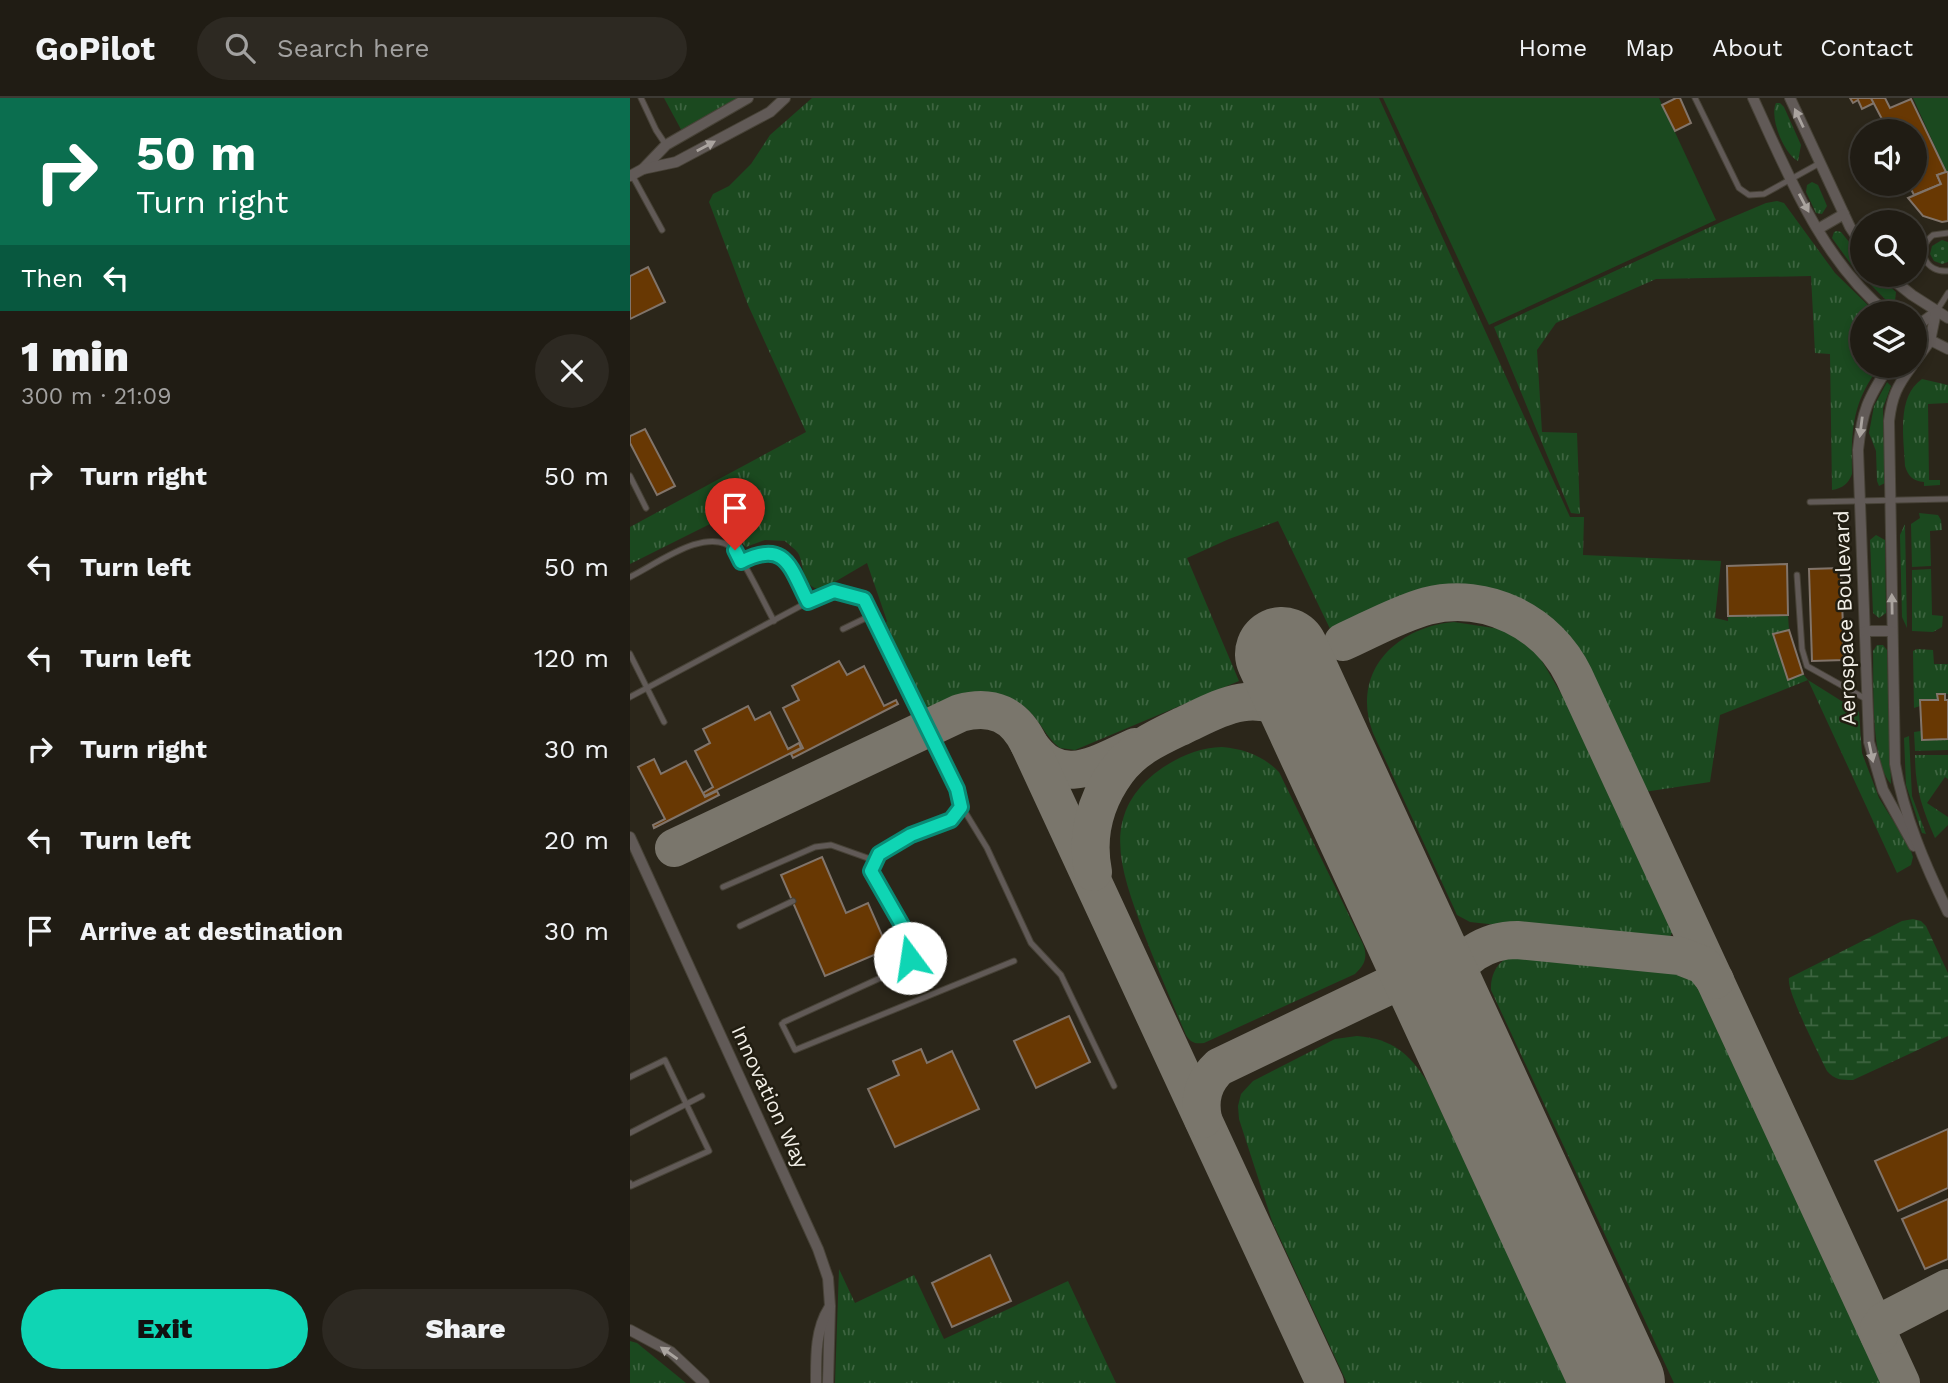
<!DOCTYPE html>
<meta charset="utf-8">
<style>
:root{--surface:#201c14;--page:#2d2922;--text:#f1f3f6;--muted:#a2a1a0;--line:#3d3a34;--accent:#0fd5b4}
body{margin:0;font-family:"Work Sans",sans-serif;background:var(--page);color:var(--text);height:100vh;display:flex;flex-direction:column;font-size:26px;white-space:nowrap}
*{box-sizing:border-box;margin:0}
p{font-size:23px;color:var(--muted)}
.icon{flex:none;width:38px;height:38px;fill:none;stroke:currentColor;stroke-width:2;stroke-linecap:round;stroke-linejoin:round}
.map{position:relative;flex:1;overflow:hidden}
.details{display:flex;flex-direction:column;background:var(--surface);width:630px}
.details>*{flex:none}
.top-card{background:#0b6e4f;color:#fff;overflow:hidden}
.controls{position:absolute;left:1220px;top:21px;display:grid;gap:14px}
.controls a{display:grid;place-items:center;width:77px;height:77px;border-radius:50%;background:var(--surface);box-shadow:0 4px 10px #0003,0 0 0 2px var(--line);font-size:35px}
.pin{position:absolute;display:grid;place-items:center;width:60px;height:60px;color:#fff;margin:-72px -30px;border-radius:50% 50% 50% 0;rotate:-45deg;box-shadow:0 0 7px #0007}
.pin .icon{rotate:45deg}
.me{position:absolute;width:77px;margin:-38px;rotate:346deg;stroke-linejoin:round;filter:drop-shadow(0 0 5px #0008)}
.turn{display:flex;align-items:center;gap:24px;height:147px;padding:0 21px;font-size:32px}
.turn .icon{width:91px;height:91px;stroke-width:2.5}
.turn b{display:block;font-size:49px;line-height:60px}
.then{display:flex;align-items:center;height:66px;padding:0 21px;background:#0003;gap:14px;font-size:26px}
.round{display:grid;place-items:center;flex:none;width:74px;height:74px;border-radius:37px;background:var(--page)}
.headline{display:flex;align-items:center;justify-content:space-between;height:119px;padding:0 21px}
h1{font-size:42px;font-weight:800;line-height:52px}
.action{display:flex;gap:14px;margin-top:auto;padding:14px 21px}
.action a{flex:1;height:80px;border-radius:42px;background:var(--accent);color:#111;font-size:28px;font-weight:800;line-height:80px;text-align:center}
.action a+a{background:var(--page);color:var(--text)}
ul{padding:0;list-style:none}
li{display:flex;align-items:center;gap:21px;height:91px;padding:0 21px}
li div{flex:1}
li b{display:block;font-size:26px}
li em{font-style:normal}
header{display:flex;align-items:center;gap:42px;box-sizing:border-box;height:98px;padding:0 35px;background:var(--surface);border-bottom:2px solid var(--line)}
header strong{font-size:33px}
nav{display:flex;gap:38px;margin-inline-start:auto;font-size:24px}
.search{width:490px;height:63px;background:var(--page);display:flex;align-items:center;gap:18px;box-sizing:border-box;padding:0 24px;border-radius:38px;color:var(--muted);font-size:26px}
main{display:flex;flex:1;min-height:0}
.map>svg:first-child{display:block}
.grass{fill:url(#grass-tufts)}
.wetland{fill:url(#wetland-marsh)}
.park{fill:#1b491f}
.garden{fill:url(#garden-dots)}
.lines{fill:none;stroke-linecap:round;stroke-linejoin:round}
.taxiway{stroke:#7a766c;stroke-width:38}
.runway{stroke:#7a766c;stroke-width:94}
.building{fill:#683803;stroke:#81746a;stroke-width:2}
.service-casing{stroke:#474237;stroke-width:7}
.minor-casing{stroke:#474237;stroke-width:12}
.service{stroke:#615a57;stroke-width:5}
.minor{stroke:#615a57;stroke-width:10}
.oneway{fill:#aaa49f}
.route-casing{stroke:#0a8a75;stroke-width:18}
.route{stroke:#0fd5b4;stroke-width:12}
.labels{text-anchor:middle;stroke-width:5;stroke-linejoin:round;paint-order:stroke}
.street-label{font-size:21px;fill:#f2efe7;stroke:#211d11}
</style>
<header>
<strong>GoPilot</strong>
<div class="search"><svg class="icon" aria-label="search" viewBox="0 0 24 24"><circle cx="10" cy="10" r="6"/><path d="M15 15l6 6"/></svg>Search here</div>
<nav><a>Home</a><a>Map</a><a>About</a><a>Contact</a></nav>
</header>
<main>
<section class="details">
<div class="top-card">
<div class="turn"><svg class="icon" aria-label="right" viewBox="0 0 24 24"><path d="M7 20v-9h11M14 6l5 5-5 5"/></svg><div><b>50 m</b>Turn right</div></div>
<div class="then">Then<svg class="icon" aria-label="left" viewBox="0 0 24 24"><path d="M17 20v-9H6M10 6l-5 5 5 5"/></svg></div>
</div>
<div class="headline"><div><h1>1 min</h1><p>300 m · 21:09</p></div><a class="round"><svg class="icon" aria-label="close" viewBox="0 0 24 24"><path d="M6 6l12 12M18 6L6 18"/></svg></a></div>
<ul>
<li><svg class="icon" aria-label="right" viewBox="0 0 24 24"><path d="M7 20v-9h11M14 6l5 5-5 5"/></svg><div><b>Turn right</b></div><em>50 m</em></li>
<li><svg class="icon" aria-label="left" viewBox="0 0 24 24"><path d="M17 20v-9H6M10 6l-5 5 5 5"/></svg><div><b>Turn left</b></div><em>50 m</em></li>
<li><svg class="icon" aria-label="left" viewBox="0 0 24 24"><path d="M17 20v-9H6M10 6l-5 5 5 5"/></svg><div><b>Turn left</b></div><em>120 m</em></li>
<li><svg class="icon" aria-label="right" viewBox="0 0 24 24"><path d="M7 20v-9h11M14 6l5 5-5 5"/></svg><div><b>Turn right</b></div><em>30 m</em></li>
<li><svg class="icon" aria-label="left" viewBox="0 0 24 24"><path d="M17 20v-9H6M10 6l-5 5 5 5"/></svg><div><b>Turn left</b></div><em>20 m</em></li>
<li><svg class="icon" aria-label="arrive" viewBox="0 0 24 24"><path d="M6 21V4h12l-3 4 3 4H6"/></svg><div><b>Arrive at destination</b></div><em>30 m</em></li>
</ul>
<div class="action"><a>Exit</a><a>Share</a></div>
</section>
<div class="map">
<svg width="1318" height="1285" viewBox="0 0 1318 1285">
<defs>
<pattern id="grass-tufts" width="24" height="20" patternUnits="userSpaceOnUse" patternTransform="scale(1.75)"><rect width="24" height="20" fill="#1b491f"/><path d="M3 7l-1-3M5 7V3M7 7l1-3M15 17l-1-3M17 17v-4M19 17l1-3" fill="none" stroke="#3d6440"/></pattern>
<pattern id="wetland-marsh" width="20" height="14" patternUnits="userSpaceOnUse" patternTransform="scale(1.75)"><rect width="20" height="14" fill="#1b491f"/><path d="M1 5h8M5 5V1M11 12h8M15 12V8" fill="none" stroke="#3d6440"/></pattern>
<pattern id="garden-dots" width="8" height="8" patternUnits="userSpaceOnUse" patternTransform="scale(1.75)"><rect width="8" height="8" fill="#1b491f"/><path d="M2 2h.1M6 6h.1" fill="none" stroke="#3d6440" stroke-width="1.8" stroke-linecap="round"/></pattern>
</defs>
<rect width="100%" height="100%" fill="#2b261a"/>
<g class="grass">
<path d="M34,0H118L54,37Z"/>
<path d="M182,0H749L940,419H954L953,457L1091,463L1085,520L1098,523V518L1158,517L1159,532L1173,576L1178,582L1229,614L1232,655L1249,700L1280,750L1283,759L1281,767L1267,775L1178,582L1090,617L1080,684L1014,694L1002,659L963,576L921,521L875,496L827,491L776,496L702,535L648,423L599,441L557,460L609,583L445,652L430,650L424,645C413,633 406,617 392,607C363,585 327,600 298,614L256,525L257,523L237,465L191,492C170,488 175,467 168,455C165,451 158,446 155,443L135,442L116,449L103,436L84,424L0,466V429L176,334L118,207L79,104L83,96L99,88L121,66L140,37Z"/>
<path d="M1146,5H1150L1154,9L1171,47L1168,63C1154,56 1139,20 1146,5Z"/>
<path d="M1182,84L1188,87L1197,108L1192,116L1186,115L1176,94L1177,87Z"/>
<path d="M1147,103L1154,105L1205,175L1246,215H1232V268H1250C1222,304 1221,332 1222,376C1218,386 1213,390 1202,392L1200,256L1185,255L1181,178L1026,181L926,225L907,252L912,334L947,335L950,416L941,415L864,229L1091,124L1136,105Z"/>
<path d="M1207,133L1211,134L1232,160V177H1247L1266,194L1265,203H1257L1223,169L1202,140L1204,134Z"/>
<path d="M1292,281L1318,287V305L1298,306L1299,382H1310V387L1294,388V384C1283,383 1278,378 1275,368C1274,340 1266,299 1292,281Z"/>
<path d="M1257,284L1261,288L1253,310L1255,385L1249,388L1247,383L1246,353L1239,335L1244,308Z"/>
<path d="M1289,415L1308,417L1311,422L1312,432L1300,433L1301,468L1282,469L1281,426L1290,420Z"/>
<path d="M1275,426L1277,530L1272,519L1270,437Z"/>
<path d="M1246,437L1255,442L1256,515L1249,520L1243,515L1240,442Z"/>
<path d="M1301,471L1302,517L1313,518L1312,529L1303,534L1282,533V472Z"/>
<path d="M824,524L870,531L890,542L909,558L959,643L1043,822L1045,828L1040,839L1029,843L849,825L840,824L827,817L743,635C720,574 766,529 824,524Z"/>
<path d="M1247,547H1253L1257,552L1261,686C1240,663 1244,586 1243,553Z"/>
<path d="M1287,551L1303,552L1304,566H1318V596H1308V602L1284,610L1283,553Z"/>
<path d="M1291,633L1292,642L1318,641V652L1285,653L1284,634Z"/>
<path d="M1279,638L1282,698L1296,736L1292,735L1276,687L1274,640Z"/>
<path d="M592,649C615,651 633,658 649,674L733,846C738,859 735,867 725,876L574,945C565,946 561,945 556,937C541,902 526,868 513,833C493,777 469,721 524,676C545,660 566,650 592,649Z"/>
<path d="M1285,657H1318V681L1315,679L1297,705L1318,719V727L1305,740C1292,710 1285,690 1285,657Z"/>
<path d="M889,855L1049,871L1062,875L1073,888L1257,1285H1044L861,892C860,873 871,859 889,855Z"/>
<path d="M727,938C763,941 778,955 797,983L938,1285H717L642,1123L609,1021L608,1008L611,996L623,983L705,941Z"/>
<path d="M209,1171L225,1205L284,1177L314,1241L438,1183L486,1285H205Z"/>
<path d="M0,1243L7,1245L56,1285H0Z"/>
</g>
<path class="wetland" d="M1283,821L1291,823L1296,828L1318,875V938L1223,982C1211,982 1205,982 1197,973C1189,956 1156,893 1159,880L1272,823Z"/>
<g class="park">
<path d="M753,0H1029L1086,122L859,227Z"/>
<path d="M1283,0H1318V73H1316Z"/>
</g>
<path class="garden" d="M1312,142L1318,144V164L1312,166L1304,163L1300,156L1302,148Z"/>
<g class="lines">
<g class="taxiway">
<path d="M713,544C740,532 768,516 797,508C856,493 918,524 944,578L1271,1285"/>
<path d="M399,646C430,692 467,666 505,649"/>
<path d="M44,750L330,615C363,606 385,617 399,646L695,1285"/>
<path d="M463,774C456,738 465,703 487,673C504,650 527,640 552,628C591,610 619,591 662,614C674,621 682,627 690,639"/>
<path d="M821,923C820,912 818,900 820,890C825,859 858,842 887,842L1050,858L1073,867L1085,882"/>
<path d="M573,1021C569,1001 573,984 589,969L754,890C784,880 808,896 821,923"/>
<path d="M1249,1237V1230L1254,1223L1318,1190"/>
</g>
<path class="runway" d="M652,556L988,1285"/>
</g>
<g class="building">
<path d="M1046,0H1050L1061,25L1045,33L1032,7Z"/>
<path d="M1220,0H1241L1244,5L1232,11L1228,2L1223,5Z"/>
<path d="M1241,0H1255L1260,10L1281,1L1316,74L1307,77L1311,86L1284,97L1281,91L1267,93L1264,86H1284V33H1240L1238,30L1253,23Z"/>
<path d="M1316,74H1318V123L1312,124L1293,118L1278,100L1311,86L1307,77Z"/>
<path d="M18,169L35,204L0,221V178Z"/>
<path d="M15,331L45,388L27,397L0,345V338Z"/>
<path d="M1157,466L1158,517L1098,518L1097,468Z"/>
<path d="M1211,470L1214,562L1182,563L1179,471Z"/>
<path d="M1159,532L1173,576L1158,582L1143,536Z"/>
<path d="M209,563L217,577L234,568L254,608L266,602L268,606L163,660L161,656L173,650L153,610L169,602L162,588Z"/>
<path d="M1307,596H1315V602H1318V641L1292,642L1290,602H1308Z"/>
<path d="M118,608L125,622L140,614L158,651L169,645L171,650L75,698L73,695L83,689L65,653L80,645L73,631Z"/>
<path d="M24,661L31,676L56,663L75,699L87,693L89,697L24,730L23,727L35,721L8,669Z"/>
<path d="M192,759L216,815L238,805L258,851L195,878L151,777Z"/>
<path d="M439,918L460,964L406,990L384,943Z"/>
<path d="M291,951L297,965L322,953L349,1011L265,1049L238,991L269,977L263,963Z"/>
<path d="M1318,1031V1090L1268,1113L1245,1063Z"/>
<path d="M1318,1101V1161L1295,1171L1272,1121Z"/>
<path d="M360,1157L381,1203L322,1229L302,1185Z"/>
</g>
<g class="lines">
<defs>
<g id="service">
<path d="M11,0L26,32L36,47"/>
<path d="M1065,0L1109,90L1119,97L1134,96L1190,65"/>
<path d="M2,77L32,132"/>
<path d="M1318,135L1303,137C1285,151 1295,175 1318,173"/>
<path d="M1306,214L1318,195"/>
<path d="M0,378L16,410"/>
<path d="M1180,404L1318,401"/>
<path d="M111,464C156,441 160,469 178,504"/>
<path d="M1167,477L1172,551L1177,568L1236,601"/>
<path d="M0,479C27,466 77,427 104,451C113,460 136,509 144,523"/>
<path d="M213,531L242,517"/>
<path d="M0,556L34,624"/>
<path d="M0,599L178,504L204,493L234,501L327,691L332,709L321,721L281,737L249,756L241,773L273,829L280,860L270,871L154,924"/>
<path d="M332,709L357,750L401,845L431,877L484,988"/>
<path d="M93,789L185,749L201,747L246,763"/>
<path d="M110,828L163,803"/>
<path d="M152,926L165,952L384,863"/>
<path d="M0,979L35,962L79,1053L1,1088L0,1085"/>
<path d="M0,1035L72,998"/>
</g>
<g id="minor">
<path d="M1123,0C1158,76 1191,161 1257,215"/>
<path d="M1160,0L1220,129L1232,147"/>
<path d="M13,71L36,47L118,0"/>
<path d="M0,78L13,71L46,64L140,14L155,0"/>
<path d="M1188,131L1214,116"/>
<path d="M1257,177L1282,197L1318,220"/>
<path d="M1284,230L1306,214"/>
<path d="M1284,234L1318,251"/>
<path d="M1284,265L1300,243L1306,214"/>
<path d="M1259,268C1238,300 1232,313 1228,352L1239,644L1253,692L1284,748"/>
<path d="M1282,268C1267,288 1262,298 1259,323L1265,666C1274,718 1295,767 1318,814"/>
<path d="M1235,533H1262"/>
<path d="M0,739L188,1151L198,1180L200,1208L198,1285"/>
<path d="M0,1232L41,1254L74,1285"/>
<path d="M186,1285C186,1260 185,1232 199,1210"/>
</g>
</defs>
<use href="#service" class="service-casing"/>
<use href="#minor" class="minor-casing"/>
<use href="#service" class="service"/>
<use href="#minor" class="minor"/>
</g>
<defs><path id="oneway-solid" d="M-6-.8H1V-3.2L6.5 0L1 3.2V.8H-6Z" transform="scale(1.75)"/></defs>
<g class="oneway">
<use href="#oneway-solid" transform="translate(1169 20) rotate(-115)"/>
<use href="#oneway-solid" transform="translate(76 48) rotate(-28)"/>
<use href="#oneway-solid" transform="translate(1174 105) rotate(62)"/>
<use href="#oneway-solid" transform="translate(1231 329) rotate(97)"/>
<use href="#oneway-solid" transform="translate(1262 506) rotate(-91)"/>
<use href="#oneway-solid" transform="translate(1241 654) rotate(78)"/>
<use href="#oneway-solid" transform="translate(39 1255) rotate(-145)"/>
</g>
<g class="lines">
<defs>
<path id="route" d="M105,452L111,464C156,441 160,469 178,504L204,493L234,501L327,691L331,709L321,722L281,737L249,756L241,773L273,829L280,860"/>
</defs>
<use href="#route" class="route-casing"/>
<use href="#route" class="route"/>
</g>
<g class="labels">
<g class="street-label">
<text transform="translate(1215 520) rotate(-92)" y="7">Aerospace Boulevard</text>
<text transform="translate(140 999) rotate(65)" y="7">Innovation Way</text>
</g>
</g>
</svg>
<div class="controls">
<a><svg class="icon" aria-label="sound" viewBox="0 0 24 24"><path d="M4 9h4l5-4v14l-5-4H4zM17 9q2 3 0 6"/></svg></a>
<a><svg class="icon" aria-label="search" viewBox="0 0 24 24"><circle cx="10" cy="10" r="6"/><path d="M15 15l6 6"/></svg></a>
<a><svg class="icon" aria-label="layers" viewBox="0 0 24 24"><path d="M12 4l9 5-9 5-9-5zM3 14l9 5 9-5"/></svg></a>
</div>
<div class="pin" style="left:105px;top:452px;background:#d93025"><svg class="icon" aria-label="arrive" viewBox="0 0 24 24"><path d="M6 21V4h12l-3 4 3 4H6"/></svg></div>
<svg class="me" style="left:280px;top:860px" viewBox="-20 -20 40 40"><circle r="19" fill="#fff"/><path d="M0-13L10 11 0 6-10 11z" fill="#0fd5b4"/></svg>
</div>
</main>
